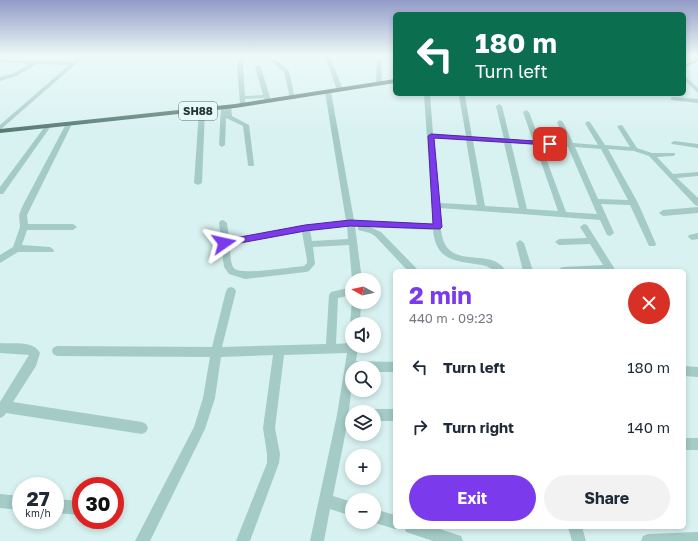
<!DOCTYPE html>
<meta charset="utf-8">
<style>
:root{--surface:#fff;--page:#f2f2f3;--text:#1f2937;--muted:#747a83;--accent:#7c3aed}
body{margin:0;font-family:"Golos Text",sans-serif;background:var(--page);color:var(--text);height:100vh;display:flex;flex-direction:column;font-size:15px;white-space:nowrap}
*{box-sizing:border-box;margin:0}
p{font-size:13px;color:var(--muted)}
.icon{flex:none;width:22px;height:22px;fill:none;stroke:currentColor;stroke-width:2;stroke-linecap:round;stroke-linejoin:round}
.map{position:relative;flex:1;overflow:hidden}
.side{position:absolute;left:393px;top:269px;width:293px;height:260px;display:flex;flex-direction:column;background:var(--surface);border-radius:6px;box-shadow:0 2px 6px #0003}
.side>*{flex:none}
.hud{position:absolute;left:393px;top:12px;width:293px;height:84px;border-radius:6px;box-shadow:0 2px 6px #0003;background:#0b6e4f;color:#fff;overflow:hidden}
.needle{width:26px;rotate:278deg}
.fabs{position:absolute;left:345px;top:273px;display:grid;gap:8px}
.fabs a{display:grid;place-items:center;width:36px;height:36px;border-radius:50%;background:var(--surface);box-shadow:0 2px 6px #0003;font-size:20px}
.speed{position:absolute;left:12px;top:477px;display:flex;gap:8px;font-size:20px;font-weight:700;text-align:center}
.speed>*{display:grid;place-content:center;width:52px;height:52px;border-radius:50%;background:var(--surface);box-shadow:0 2px 6px #0003;line-height:1}
.speed small{font-size:10px;font-weight:400}
.speed .limit{border:6px solid #d22;background:#fff;color:#111}
.pin{position:absolute;display:grid;place-items:center;width:34px;height:34px;color:#fff;margin:-17px;border-radius:8px;box-shadow:0 2px 6px #0006}
.me{position:absolute;width:44px;margin:-22px;rotate:79deg;stroke-linejoin:round;filter:drop-shadow(0 0 3px #0008)}
.turn{display:flex;align-items:center;gap:14px;height:84px;padding:0 16px;font-size:18px}
.turn .icon{width:52px;height:52px;stroke-width:2.5}
.turn b{display:block;font-size:28px;line-height:34px}
.round{display:grid;place-items:center;flex:none;width:42px;height:42px;border-radius:21px;background:var(--page)}
.summary{display:flex;align-items:center;justify-content:space-between;height:68px;padding:0 16px}
h1{font-size:24px;font-weight:700;line-height:30px;color:var(--accent)}
.cta{display:flex;gap:8px;margin-top:auto;padding:8px 16px}
.cta a{flex:1;height:46px;border-radius:24px;background:var(--accent);color:#fff;font-size:16px;font-weight:700;line-height:46px;text-align:center}
.cta a+a{background:var(--page);color:var(--text)}
ul{padding:0;list-style:none}
li{display:flex;align-items:center;gap:12px;height:60px;padding:0 16px}
li div{flex:1}
li b{display:block;font-size:15px}
li em{font-style:normal}
.map>svg:first-child{display:block}
.lines{fill:none;stroke-linecap:round;stroke-linejoin:round}
.stream{stroke:#b17695;stroke-width:1.5}
.minor{fill:#a4cbc6;fill-rule:evenodd}
.primary{fill:#567870;fill-rule:evenodd}
.route{fill:#7c3aed;stroke:#51269a}
.labels{text-anchor:middle;stroke-width:4;stroke-linejoin:round;paint-order:stroke}
.shield{fill:#e5faf9;stroke:#5f716e;stroke-width:1}
.shield-label{font-size:11px;font-weight:bold;fill:#263632}
</style>
<div class="map">
<svg width="698" height="541" viewBox="0 0 698 541">
<rect width="100%" height="100%" fill="#d8f2f1"/>
<g class="lines">
<path class="stream" d="M684,66L698,60"/>
<g class="minor">
<path d="M80,56H85L0,130V125L69,65L37,64L16,76L0,81V77L12,74L30,64L0,62V60L73,62Z"/>
<path d="M241,56H246L243,65L245,96L263,95L255,67L258,65L261,67L271,101L270,102H266L264,98L245,99V106L240,105L237,65Z"/>
<path d="M325,56H330L343,90L342,91L337,90Z"/>
<path d="M379,57L381,58L382,84L379,86L376,84L377,58Z"/>
<path d="M272,60H276L289,71L295,99L290,98L284,72L272,62Z"/>
<path d="M684,75L698,88V93L684,80Z"/>
<path d="M328,90L331,92L354,220L433,224L424,94H430L433,134L466,136L459,96L462,94L465,96L472,137L504,139L496,106L499,104L502,106L510,139L533,141L523,112L526,110L529,112L540,141L566,143L557,122L560,120L563,122L573,143L598,145L585,123L588,121L590,122L605,145L630,147L617,126L622,125L637,148L652,153H675V155L673,156L657,157L673,174L698,172V176L677,178L698,198V206L695,205L649,156L634,151L608,149L638,203L656,244L655,246H649L630,205L601,204L614,233L610,236L607,235L600,220L440,208C441,217 440,227 442,236C450,271 491,246 506,271C503,271 499,272 496,271C491,269 488,266 482,265C457,261 436,262 433,230L370,227L381,232L419,271H408L375,236L370,233L358,230V226H355L362,280H352L349,245L313,247L315,264L309,271L306,272L245,279L229,274L224,267L221,245L220,243L221,241L219,223L220,221L223,220L227,223L229,239L305,225L346,221L325,92ZM434,138L466,140L477,205L439,203ZM473,141L504,143L519,208L485,206ZM511,143L535,145L558,211L527,209ZM541,145L568,147L597,214L566,212ZM575,147L601,149L628,200L598,199ZM347,226L348,239L312,241L310,230ZM302,232L307,260V263L304,266C291,267 244,275 235,269C230,266 230,251 230,245Z"/>
<path d="M673,97L698,99V103L671,100V98Z"/>
<path d="M224,105L231,106L232,116L249,125L254,165L253,166H249L248,165L243,126L226,118L225,145L222,147L219,145L221,107Z"/>
<path d="M202,108L205,110L202,183L198,185L194,183L199,110Z"/>
<path d="M69,122L72,124L27,215L28,224H73L77,227L73,230H27L22,245L50,247L54,250L53,252H18L0,263V255L13,247L20,227L19,215L23,205L66,124Z"/>
<path d="M46,125L51,126L3,194H0V187Z"/>
<path d="M674,141L698,144V148L672,144L671,143Z"/>
<path d="M698,207V213L663,216L659,213L663,210Z"/>
<path d="M584,224L587,225L616,271H559L560,268L563,267L603,265L590,244L559,245L555,242L559,239L587,238L580,227Z"/>
<path d="M698,233V239L692,240L688,237L689,235Z"/>
<path d="M520,240L524,243L533,271H523L516,243Z"/>
<path d="M231,287L234,288L236,291L222,347L326,344L329,295L331,292L352,287V295L338,298L336,344L349,343L352,342V346H358L356,361L395,362V372H374V368H352C352,411 341,454 333,496L352,502V516L330,509L324,541H310L337,415L347,353L284,355L275,428L280,454L279,463L250,541H236L267,463V454L263,428L273,355L221,357L215,398L205,429L150,541H135L194,427L203,398L210,357L57,356L53,354L52,351L53,348L57,346L212,347L226,291L228,288Z"/>
<path d="M352,300V302H361L360,324H352V327L350,324Z"/>
<path d="M0,343C12,344 34,340 40,353L36,366L13,402L142,422L146,424L148,428L146,432L142,434L6,413L4,416L0,418V402L29,355L0,353Z"/>
<path d="M684,366L698,367V377L684,376Z"/>
<path d="M374,409H395V421H374V412H369Z"/>
<rect x="684" y="438" width="14" height="12"/>
<path d="M0,494L21,496V510L0,508Z"/>
<path d="M55,499L81,501V515L55,513Z"/>
<path d="M374,509L395,515V527H400L395,529L372,522H374Z"/>
<path d="M404,527H434L461,536L463,541H433L406,532Z"/>
<path d="M568,527H582L586,541H572Z"/>
<path d="M698,532V541H641L643,536L648,534Z"/>
</g>
<g class="primary">
<path d="M684,56H689L684,59Z"/>
<path d="M395,79V83L235,108L0,133V129L235,104Z"/>
</g>
</g>
<linearGradient id="sky" x2="0" y2="1"><stop stop-color="#929bc7"/><stop offset="0.42" stop-color="#edf9f9"/><stop offset="1" stop-color="#edf9f9" stop-opacity="0"/></linearGradient>
<rect width="698" height="132" fill="url(#sky)"/>
<path class="route" d="M431,134L550,142L553,144L550,145L434,138L442,227L440,229L350,226L305,231L224,246L220,243L224,240L305,225L350,220L433,224L428,136Z"/>
<g class="labels">
<rect class="shield" x="179" y="102" width="38" height="18" rx="3"/>
<g class="shield-label">
<text x="198" y="115">SH88</text>
</g>
</g>
</svg>
<div class="fabs">
<a><svg class="needle" viewBox="-14 -14 28 28"><path d="M0-13l5 13h-10z" fill="#e53935"/><path d="M0 13l5-13h-10z" fill="#747a83"/></svg></a>
<a><svg class="icon" aria-label="sound" viewBox="0 0 24 24"><path d="M4 9h4l5-4v14l-5-4H4zM17 9q2 3 0 6"/></svg></a>
<a><svg class="icon" aria-label="search" viewBox="0 0 24 24"><circle cx="10" cy="10" r="6"/><path d="M15 15l6 6"/></svg></a>
<a><svg class="icon" aria-label="layers" viewBox="0 0 24 24"><path d="M12 4l9 5-9 5-9-5zM3 14l9 5 9-5"/></svg></a>
<a>+</a>
<a>−</a>
</div>
<div class="speed"><div>27<small>km/h</small></div><div class="limit">30</div></div>
<div class="pin" style="left:550px;top:144px;background:#d93025"><svg class="icon" aria-label="arrive" viewBox="0 0 24 24"><path d="M6 21V4h12l-3 4 3 4H6"/></svg></div>
<svg class="me" style="left:224px;top:243px" viewBox="-20 -20 40 40"><path d="M0-17L14 15 0 8-14 15z" fill="#7c3aed" stroke="#fff" stroke-width="4"/></svg>
<div class="hud">
<div class="turn"><svg class="icon" aria-label="left" viewBox="0 0 24 24"><path d="M17 20v-9H6M10 6l-5 5 5 5"/></svg><div><b>180 m</b>Turn left</div></div>
</div>
<section class="side">
<div class="summary"><div><h1>2 min</h1><p>440 m · 09:23</p></div><a class="round" style="background:#d93025;color:#fff"><svg class="icon" aria-label="close" viewBox="0 0 24 24"><path d="M6 6l12 12M18 6L6 18"/></svg></a></div>
<ul>
<li><svg class="icon" aria-label="left" viewBox="0 0 24 24"><path d="M17 20v-9H6M10 6l-5 5 5 5"/></svg><div><b>Turn left</b></div><em>180 m</em></li>
<li><svg class="icon" aria-label="right" viewBox="0 0 24 24"><path d="M7 20v-9h11M14 6l5 5-5 5"/></svg><div><b>Turn right</b></div><em>140 m</em></li>
</ul>
<div class="cta"><a>Exit</a><a>Share</a></div>
</section>
</div>
